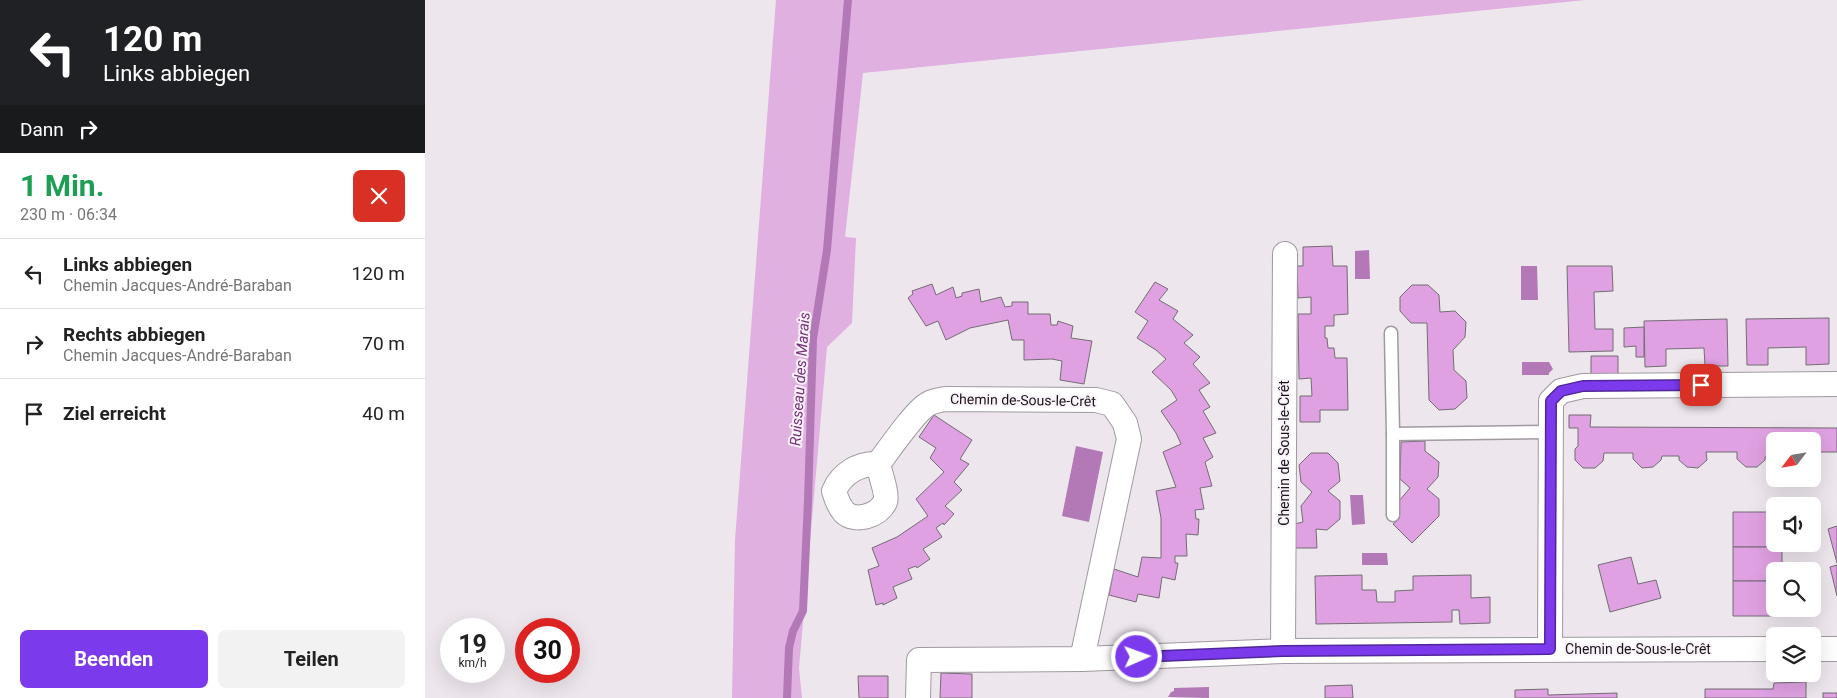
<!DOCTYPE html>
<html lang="de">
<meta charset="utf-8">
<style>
:root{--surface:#fff;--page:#f2f2f2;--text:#222;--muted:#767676;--line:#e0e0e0;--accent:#7c3aed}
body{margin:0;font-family:Roboto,sans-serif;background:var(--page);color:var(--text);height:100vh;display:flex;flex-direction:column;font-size:19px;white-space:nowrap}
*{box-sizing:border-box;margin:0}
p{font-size:16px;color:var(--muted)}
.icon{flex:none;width:28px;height:28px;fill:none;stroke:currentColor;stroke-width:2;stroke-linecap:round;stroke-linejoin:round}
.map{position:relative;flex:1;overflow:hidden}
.sheet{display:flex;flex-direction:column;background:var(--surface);width:425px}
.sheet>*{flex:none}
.banner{background:#202124;color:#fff;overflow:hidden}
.needle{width:32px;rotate:239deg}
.tools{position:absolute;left:1341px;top:432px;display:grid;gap:10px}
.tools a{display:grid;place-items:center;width:55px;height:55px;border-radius:8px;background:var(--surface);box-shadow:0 5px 20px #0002;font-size:25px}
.speed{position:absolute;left:15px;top:618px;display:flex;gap:10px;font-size:25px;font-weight:700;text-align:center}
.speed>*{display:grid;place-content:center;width:65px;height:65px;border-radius:50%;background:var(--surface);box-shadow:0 5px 20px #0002;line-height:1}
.speed small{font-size:12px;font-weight:400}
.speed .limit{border:8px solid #d22;background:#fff;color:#111}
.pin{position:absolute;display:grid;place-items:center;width:42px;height:42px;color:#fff;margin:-21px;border-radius:10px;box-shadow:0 2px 8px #0006}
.me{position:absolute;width:55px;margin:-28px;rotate:88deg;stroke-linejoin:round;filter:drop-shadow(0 0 4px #0008)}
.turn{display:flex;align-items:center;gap:18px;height:105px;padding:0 20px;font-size:22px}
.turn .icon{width:65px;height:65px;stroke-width:2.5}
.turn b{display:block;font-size:35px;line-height:42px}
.then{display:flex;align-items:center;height:48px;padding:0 20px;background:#0003;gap:10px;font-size:19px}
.round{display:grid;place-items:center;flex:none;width:52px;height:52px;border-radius:8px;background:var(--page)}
.head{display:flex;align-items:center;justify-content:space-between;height:85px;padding:0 20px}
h1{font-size:30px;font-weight:700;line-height:38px;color:#1e9e55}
.primary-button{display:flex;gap:10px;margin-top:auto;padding:10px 20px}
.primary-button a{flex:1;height:58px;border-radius:8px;background:var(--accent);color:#fff;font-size:20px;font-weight:700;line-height:58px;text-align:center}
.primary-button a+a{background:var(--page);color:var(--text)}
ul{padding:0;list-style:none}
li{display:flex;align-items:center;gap:15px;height:70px;padding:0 20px;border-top:1px solid var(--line)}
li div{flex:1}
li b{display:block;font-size:19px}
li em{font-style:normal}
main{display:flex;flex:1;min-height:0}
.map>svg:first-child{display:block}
.green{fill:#dfb0e0}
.water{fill:#b378b6}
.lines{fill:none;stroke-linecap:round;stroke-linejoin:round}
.stream{stroke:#b378b6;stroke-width:8}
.building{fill:#dfa1e2;stroke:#736d73}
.lane-casing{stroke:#a09aa0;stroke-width:15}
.street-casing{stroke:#a09aa0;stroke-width:26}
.lane{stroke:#fff;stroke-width:12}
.street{stroke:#fff;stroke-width:24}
.route-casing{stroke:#51269a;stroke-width:12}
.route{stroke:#7c3aed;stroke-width:9}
.labels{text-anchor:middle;stroke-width:4;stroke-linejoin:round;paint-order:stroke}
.street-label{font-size:14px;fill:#181518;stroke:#faf3fa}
.water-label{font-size:15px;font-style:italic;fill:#772f7c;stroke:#faf3fa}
</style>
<main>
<section class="sheet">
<div class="banner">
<div class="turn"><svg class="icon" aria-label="left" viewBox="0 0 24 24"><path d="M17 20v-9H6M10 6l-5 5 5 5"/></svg><div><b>120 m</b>Links abbiegen</div></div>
<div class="then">Dann<svg class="icon" aria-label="right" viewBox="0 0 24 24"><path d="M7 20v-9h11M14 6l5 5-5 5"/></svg></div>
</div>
<div class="head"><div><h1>1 Min.</h1><p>230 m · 06:34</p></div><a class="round" style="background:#d93025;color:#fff"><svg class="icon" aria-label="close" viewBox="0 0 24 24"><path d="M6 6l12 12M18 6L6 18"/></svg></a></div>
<ul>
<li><svg class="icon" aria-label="left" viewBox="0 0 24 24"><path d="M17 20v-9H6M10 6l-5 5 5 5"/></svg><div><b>Links abbiegen</b><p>Chemin Jacques-André-Baraban</p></div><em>120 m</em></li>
<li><svg class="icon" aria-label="right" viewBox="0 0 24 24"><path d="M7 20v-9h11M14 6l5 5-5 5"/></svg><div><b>Rechts abbiegen</b><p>Chemin Jacques-André-Baraban</p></div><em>70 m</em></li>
<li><svg class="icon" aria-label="arrive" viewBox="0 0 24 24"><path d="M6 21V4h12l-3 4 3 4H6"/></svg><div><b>Ziel erreicht</b></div><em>40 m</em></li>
</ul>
<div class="primary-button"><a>Beenden</a><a>Teilen</a></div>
</section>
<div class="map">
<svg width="1412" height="698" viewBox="0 0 1412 698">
<rect width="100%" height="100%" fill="#ede6ed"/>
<path class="green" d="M351,0H1160L438,73L420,237L431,238L427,323L402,347L374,668L377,698H307L310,540Z"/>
<g class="water">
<path d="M944,250L945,279H930V251Z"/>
<path d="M1096,266H1112L1113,300H1096Z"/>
<path d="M1097,362H1124L1128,369L1124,373V375H1097Z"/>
<path d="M651,446L678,452L664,522L637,516Z"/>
<path d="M925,495H938L940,524L927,525Z"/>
<path d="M937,553H962L963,565H937Z"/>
<path d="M784,687V698L743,697L746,692L749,691V688Z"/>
</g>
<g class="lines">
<path class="stream" d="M362,698L364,648L368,631L378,611L383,501L388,339L402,250L423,0"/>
</g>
<g class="building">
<path d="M907,246L908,266H922L923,314L909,315V326H900V338H902L903,348H909L910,358H922L923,410H895V422H875V396H887L886,378L874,379L873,314H886V297L873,298L872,266H878V247Z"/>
<path d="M1142,266H1187L1188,291L1169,292L1170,329H1188V351L1144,352Z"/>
<path d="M730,282L743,289L734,300L753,311L748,319L768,335L759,343L775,357L768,364L785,383L774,390L785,407L778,411L791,433L778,438L788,457L780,462L787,486L775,488L779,509L770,510L771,519H774L773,535L761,534L762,556H750V563H753L750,580L737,577L734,598L713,594L711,602L684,595L689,569L713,577L717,557L736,558V518L731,491L751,487L738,452L756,444L751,433L736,411L752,400L746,390L727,372L741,359L731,350L712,338L723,321L710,312Z"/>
<path d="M507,284L511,295L528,287L531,298L537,296V293L554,289L556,302L576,297L580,307L587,306V302H603V314H625L626,325H632L633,321L648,326L646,338L667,341L659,384L635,380L637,361L627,359L599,360V340H587L583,320L545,328L521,340L513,321L501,326L483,298L488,294L487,291Z"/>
<path d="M987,285H1003L1014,295L1015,312L1030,311L1041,322L1040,337L1028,350L1029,370L1041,381L1042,398L1030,409L1014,410L1004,400L1002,323H986L975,311V297Z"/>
<path d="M1404,318V364L1381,365V347L1343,348V365H1322L1321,319Z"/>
<path d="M1302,319L1303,366H1280L1279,348L1241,349V366L1220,367L1219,321Z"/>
<path d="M1219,327V357H1211V346L1199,347V328Z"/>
<path d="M1166,356H1193V376L1166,377Z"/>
<path d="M509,415L547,440L535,459L544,464L529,482L537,490L520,506L529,514L519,525L518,523L511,528L517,537L498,549L505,559L492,568L491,566L483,569L487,579L468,587L472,598L458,605V603L451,605L443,570L454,566L447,548L472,537L503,516L491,499L519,472L505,458L511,448L494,437Z"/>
<path d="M1144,415H1166L1165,427L1412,428V452H1388V441H1350V456L1340,457V460L1332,467H1321L1312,459V452H1281L1282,460L1273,468L1262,467L1254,460V456H1237L1236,460L1228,467L1217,468L1208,459V453H1179L1178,461L1170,468H1158L1150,460V449L1153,446V428H1144Z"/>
<path d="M1000,441V451L1014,462L1013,477L1002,489L1014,499V516L987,543L968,524L974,519V501L985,488L975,479L976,442Z"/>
<path d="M886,453H903L913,463L915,481L903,491L915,501V519L902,530L891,529L892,548H869V524L878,522L876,506L887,492L876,482L874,465Z"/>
<path d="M1308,512H1350V544H1357V547H1308Z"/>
<path d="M1412,526V563L1403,529Z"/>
<path d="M1308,547H1357V571H1350V581H1308Z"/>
<path d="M1206,557L1213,584L1231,580L1236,598L1185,612L1173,565Z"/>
<path d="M1412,565V596L1405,567Z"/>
<path d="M937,575V590H951L952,602H970V591L988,590V576L1046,575V598L1065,597V623L1035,624L1034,610H1027V622L891,624L890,576Z"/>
<path d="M1308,581H1350V609H1357V616H1308Z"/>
<path d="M516,673L547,674V698H515Z"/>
<path d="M433,676H463V698H434Z"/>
<path d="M1381,682V698H1280V689H1348L1349,683Z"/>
<path d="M927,685L928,698H900V686Z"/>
<path d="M1123,689V695L1192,693V698H1090V690Z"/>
<rect x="1398" y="693" width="14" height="5"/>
</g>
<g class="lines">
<defs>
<g id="lane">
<path d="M966,333L968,434"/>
<path d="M968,515V434L1126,432"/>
</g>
<g id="street">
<path d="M453,464C455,473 463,495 460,502C453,516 430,523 419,512C414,506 411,498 409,491C417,473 434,463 453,464C463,451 490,411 503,404C508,401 515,400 521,399L671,400L687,404L700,423L704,439L657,659"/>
<path d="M1125,649L1126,401L1136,391L1158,386L1412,384"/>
<path d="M1388,649H1412"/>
<path d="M858,651L860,254"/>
<path d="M493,698L494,660L657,659L858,651L1350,649"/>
</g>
</defs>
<use href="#lane" class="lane-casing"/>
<use href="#street" class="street-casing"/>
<use href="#lane" class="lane"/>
<use href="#street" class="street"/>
</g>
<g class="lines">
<defs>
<path id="route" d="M712,657L858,651L1125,649L1126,401L1136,391L1158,386L1276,385"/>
</defs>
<use href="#route" class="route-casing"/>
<use href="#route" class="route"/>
</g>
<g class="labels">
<g class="street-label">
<text transform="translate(598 400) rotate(1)" y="5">Chemin de-Sous-le-Crêt</text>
<text transform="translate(859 453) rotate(-90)" y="5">Chemin de Sous-le-Crêt</text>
<text x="1213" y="654">Chemin de-Sous-le-Crêt</text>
</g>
<g class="water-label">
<text transform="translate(375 379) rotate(-86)" y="5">Ruisseau des Marais</text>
</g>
</g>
</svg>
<div class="tools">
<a><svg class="needle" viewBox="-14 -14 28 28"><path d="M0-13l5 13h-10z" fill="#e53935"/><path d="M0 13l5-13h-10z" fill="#767676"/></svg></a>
<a><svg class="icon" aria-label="sound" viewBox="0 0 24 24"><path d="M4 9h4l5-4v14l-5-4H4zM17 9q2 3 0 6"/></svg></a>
<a><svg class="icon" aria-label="search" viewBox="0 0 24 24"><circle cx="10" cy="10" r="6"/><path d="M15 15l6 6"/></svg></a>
<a><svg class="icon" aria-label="layers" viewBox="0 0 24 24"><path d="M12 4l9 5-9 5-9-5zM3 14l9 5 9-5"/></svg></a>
</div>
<div class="speed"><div>19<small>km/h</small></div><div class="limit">30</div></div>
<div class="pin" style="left:1276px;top:385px;background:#d93025"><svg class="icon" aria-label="arrive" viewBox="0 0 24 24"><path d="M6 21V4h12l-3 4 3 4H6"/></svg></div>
<svg class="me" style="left:712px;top:657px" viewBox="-20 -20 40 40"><circle r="17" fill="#7c3aed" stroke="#fff" stroke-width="3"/><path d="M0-11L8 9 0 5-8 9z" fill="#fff"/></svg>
</div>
</main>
